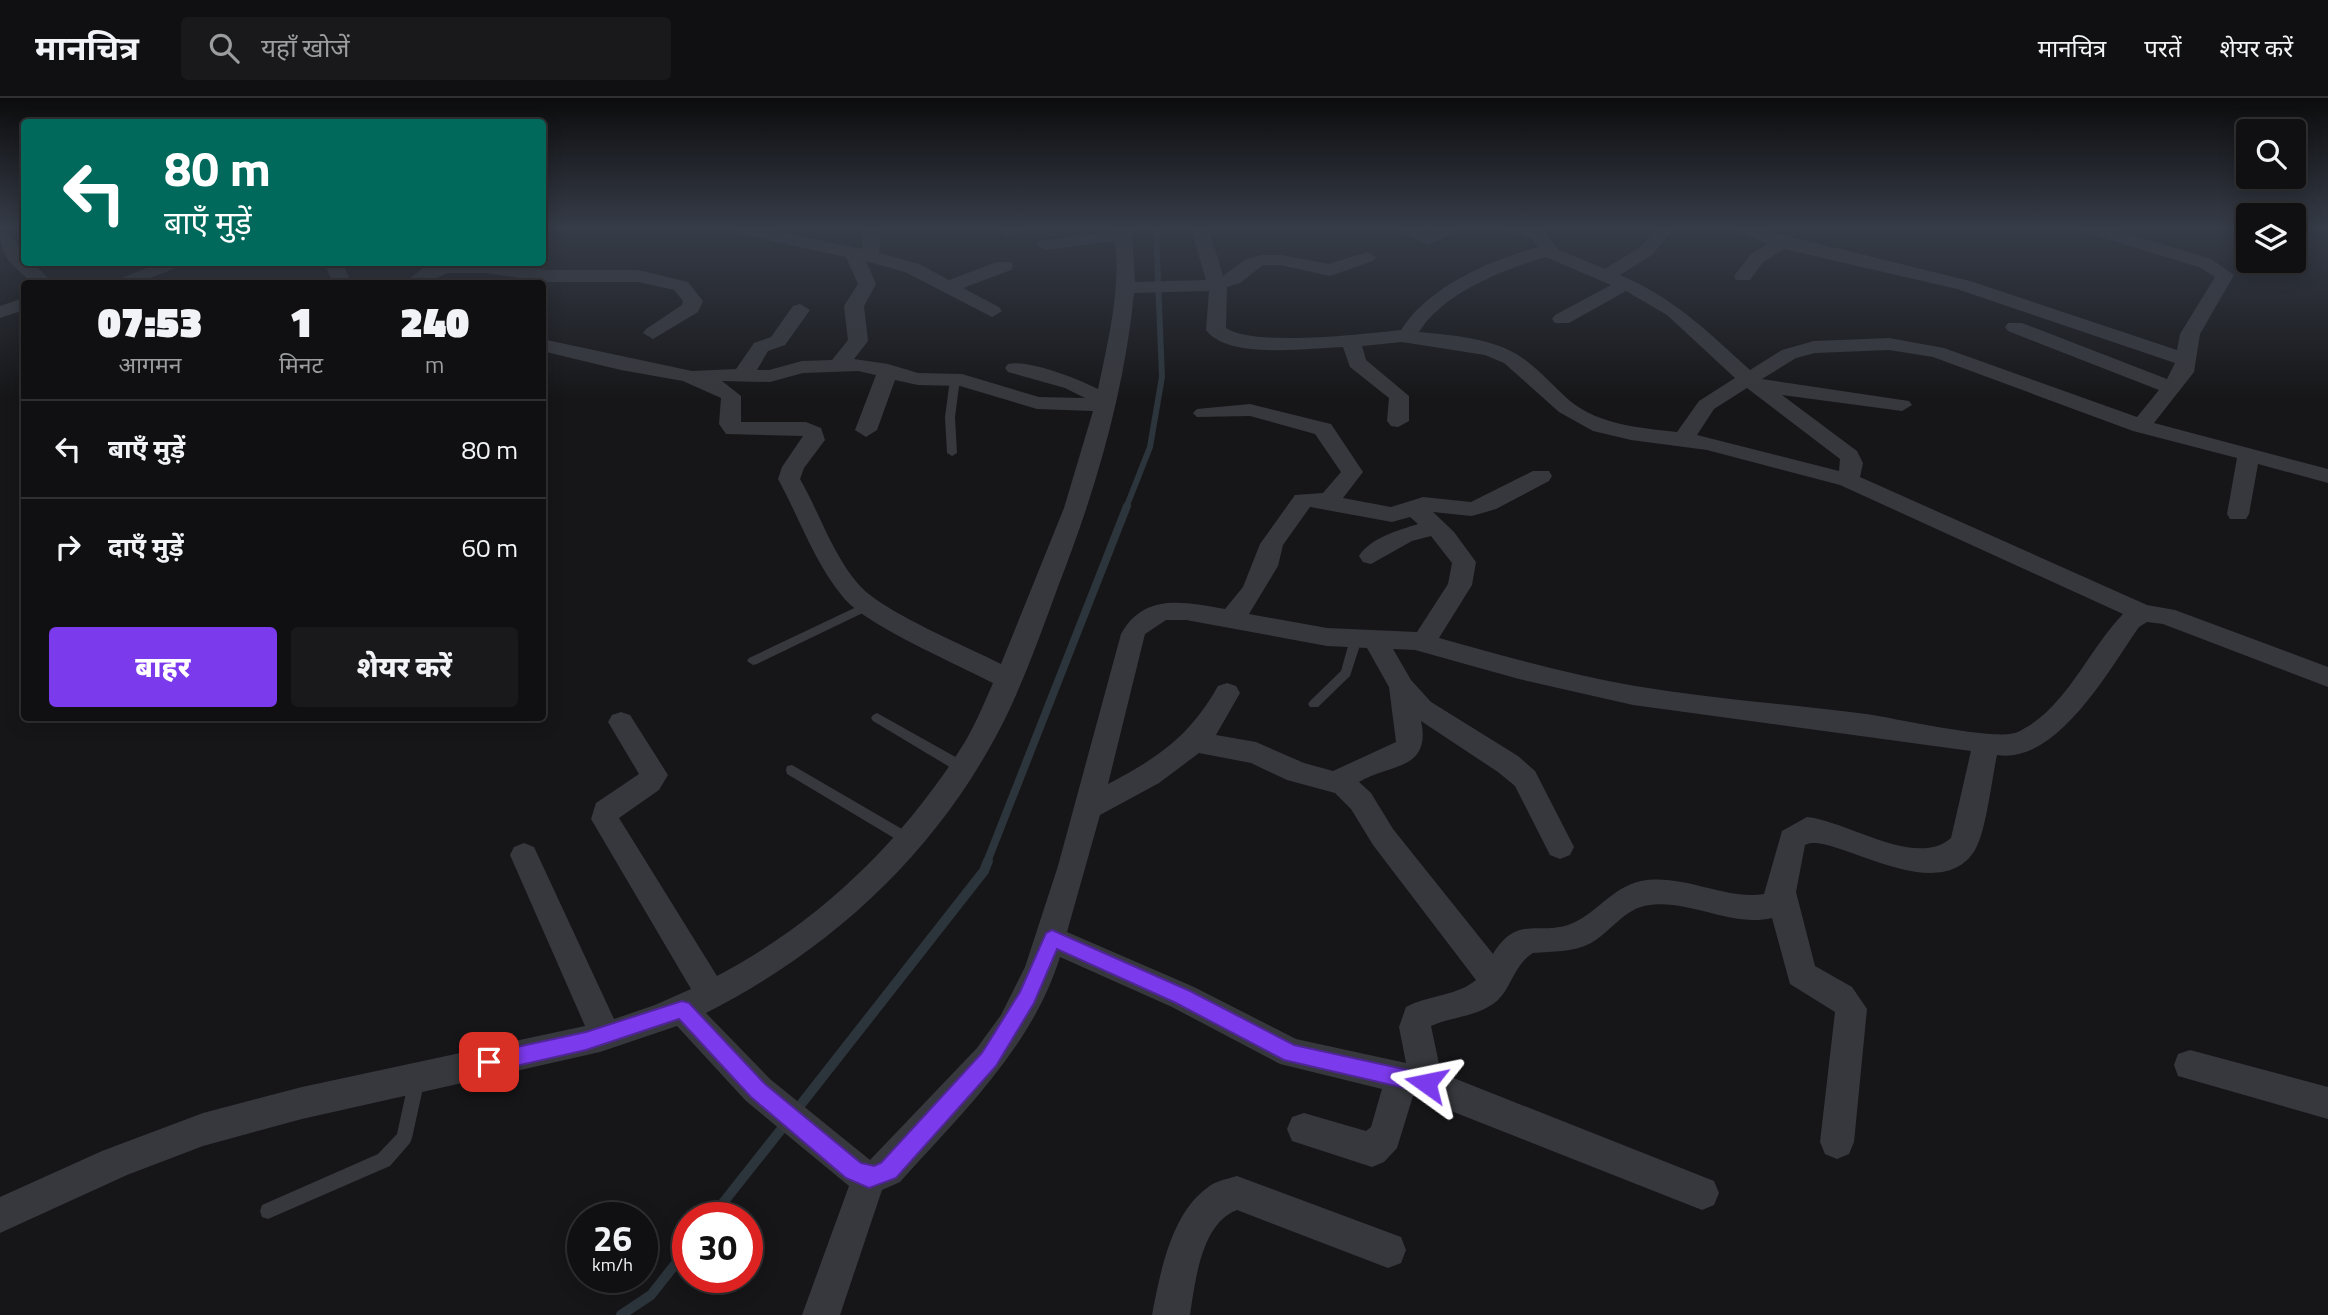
<!DOCTYPE html>
<html lang="hi">
<meta charset="utf-8">
<style>
:root{--surface:#101012;--page:#19191b;--text:#f1f3f6;--muted:#9c9d9f;--line:#303032;--accent:#7c3aed}
body{margin:0;font-family:"Titillium Web","Noto Sans Devanagari",sans-serif;background:var(--page);color:var(--text);height:100vh;display:flex;flex-direction:column;font-size:26px;white-space:nowrap}
*{box-sizing:border-box;margin:0}
p{font-size:23px;color:var(--muted)}
.icon{flex:none;width:38px;height:38px;fill:none;stroke:currentColor;stroke-width:2;stroke-linecap:round;stroke-linejoin:round}
.map{position:relative;flex:1;overflow:hidden}
.sheet{position:absolute;left:21px;top:182px;width:525px;height:441px;display:flex;flex-direction:column;background:var(--surface);border-radius:7px;box-shadow:0 4px 18px #0003,0 0 0 2px var(--line)}
.sheet>*{flex:none}
.top-card{position:absolute;left:21px;top:21px;width:525px;height:147px;border-radius:7px;box-shadow:0 4px 18px #0003,0 0 0 2px var(--line);background:#00695c;color:#fff;overflow:hidden}
.controls{position:absolute;left:2236px;top:21px;display:grid;gap:14px}
.controls a{display:grid;place-items:center;width:70px;height:70px;border-radius:7px;background:var(--surface);box-shadow:0 4px 18px #0003,0 0 0 2px var(--line);font-size:35px}
.speed{position:absolute;left:567px;top:1104px;display:flex;gap:14px;font-size:35px;font-weight:700;text-align:center}
.speed>*{display:grid;place-content:center;width:91px;height:91px;border-radius:50%;background:var(--surface);box-shadow:0 4px 18px #0003,0 0 0 2px var(--line);line-height:1}
.speed small{font-size:18px;font-weight:400}
.speed .limit{border:10px solid #d22;background:#fff;color:#111}
.pin{position:absolute;display:grid;place-items:center;width:60px;height:60px;color:#fff;margin:-30px;border-radius:14px;box-shadow:0 4px 10px #0006}
.me{position:absolute;width:77px;margin:-38px;rotate:282deg;stroke-linejoin:round;filter:drop-shadow(0 0 5px #0008)}
.turn{display:flex;align-items:center;gap:24px;height:147px;padding:0 28px;font-size:32px}
.turn .icon{width:91px;height:91px;stroke-width:2.5}
.turn b{display:block;font-size:49px;line-height:60px}
.eta{display:flex;justify-content:space-evenly;align-items:center;height:119px;text-align:center}
.eta b{font-size:42px;font-weight:800;line-height:49px}
.button{display:flex;gap:14px;margin-top:auto;padding:14px 28px}
.button a{flex:1;height:80px;border-radius:7px;background:var(--accent);color:#fff;font-size:28px;font-weight:800;line-height:80px;text-align:center}
.button a+a{background:var(--page);color:var(--text)}
ul{padding:0;list-style:none}
li{display:flex;align-items:center;gap:21px;height:98px;padding:0 28px;border-top:2px solid var(--line)}
li div{flex:1}
li b{display:block;font-size:26px}
li em{font-style:normal}
header{display:flex;align-items:center;gap:42px;box-sizing:border-box;height:98px;padding:0 35px;background:var(--surface);border-bottom:2px solid var(--line)}
header strong{font-size:33px}
nav{display:flex;gap:38px;margin-inline-start:auto;font-size:24px}
.search{width:490px;height:63px;background:var(--page);display:flex;align-items:center;gap:18px;box-sizing:border-box;padding:0 24px;border-radius:7px;color:var(--muted);font-size:26px}
.map>svg:first-child{display:block}
.lines{fill:none;stroke-linecap:round;stroke-linejoin:round}
.stream-far2{stroke:#2c353c;stroke-width:6}
.stream-far1{stroke:#2c353c;stroke-width:8}
.stream{stroke:#2c353c;stroke-width:10}
.lane{fill:#37383d;fill-rule:evenodd}
.street{fill:#37383d;fill-rule:evenodd}
.route{fill:#7c3aed;stroke:#51269a;stroke-width:2}
</style>
<header>
<strong>मानचित्र</strong>
<div class="search"><svg class="icon" aria-label="search" viewBox="0 0 24 24"><circle cx="10" cy="10" r="6"/><path d="M15 15l6 6"/></svg>यहाँ खोजें</div>
<nav><a>मानचित्र</a><a>परतें</a><a>शेयर करें</a></nav>
</header>
<div class="map">
<svg width="2328" height="1217" viewBox="0 0 2328 1217">
<rect width="100%" height="100%" fill="#161618"/>
<g class="lines">
<path class="stream-far2" d="M1126,410L1150,349L1162,279L1156,131"/>
<path class="stream-far1" d="M987,764L1127,408"/>
<g class="stream">
<path d="M795,1014L984,773L988,763"/>
<path d="M711,1120L787,1024"/>
<path d="M621,1217L651,1197L688,1150"/>
</g>
<g class="lane">
<path d="M955,278L960,281L955,319L957,355L952,358L947,355L945,319L950,281Z"/>
<path d="M867,504L873,508L871,511L757,566L753,567L747,563L749,560Z"/>
<path d="M1356,537L1362,541L1350,578L1318,609H1310L1308,606L1310,603L1341,573L1350,541Z"/>
<path d="M877,615L968,666L969,670L968,674H958L873,623L871,620L873,617Z"/>
<path d="M792,667L914,738L916,742L914,746L909,747L904,746L787,676L786,672L787,668Z"/>
<path d="M417,974L422,976L425,981L412,1040L410,1045L390,1068L268,1121L262,1119L260,1113L262,1107L378,1056L397,1036L409,981L412,976Z"/>
</g>
<g class="street">
<path d="M729,131H766L862,151L863,131H881L879,155L919,166L949,182L997,164H1011L1013,168L1011,172L963,190L999,209L1002,213L992,219L905,174L866,163L876,186L864,208L868,243L854,261L888,266L918,275L962,276L1039,299L1085,300L1065,290L1008,274L1005,270L1008,266C1028,261 1079,281 1098,291C1108,242 1121,192 1115,143L1045,152L1036,147L1039,143L1132,131L1135,184L1206,182L1191,131H1209L1223,178L1246,161L1262,157H1280L1329,166L1367,154L1376,159L1373,163L1330,178L1280,167H1263L1240,185L1227,189L1226,230C1254,249 1364,236 1401,232C1429,188 1489,163 1538,149L1532,141L1503,131L1544,133L1559,152L1605,171L1640,149L1655,131H1674L1652,157L1620,177C1674,200 1707,233 1750,272L1782,252L1814,243L1889,240L1944,250L2137,319L2159,292L2008,233L2005,229L2008,225H2022L2167,281L2175,265L1957,191L1784,151L1763,164L1750,182H1736L1734,178L1751,156L1767,146L1731,131H1759L1970,183L2177,252L2180,236L2215,179L2199,169L2086,135L2083,131H2112L2211,161L2234,177L2200,236L2194,274L2154,325L2328,371V385L2258,366L2249,416L2246,421H2230L2227,416L2237,360L2133,333L1933,259L1889,252L1815,255L1796,260L1762,281L1909,303L1912,307L1902,313L1782,297L1857,353L1863,365L1860,379L2147,507L2175,512L2328,569V589L2163,526L2147,524L2139,529C2110,570 2057,667 1997,657C1992,680 1986,734 1975,752C1938,813 1829,731 1805,747L1796,794L1815,868L1852,889L1867,911L1854,1044L1849,1056L1837,1061L1825,1056L1820,1044L1835,914L1790,886L1772,820C1729,830 1687,799 1644,808C1623,813 1609,835 1591,845C1572,855 1553,853 1533,855C1514,867 1512,888 1498,902C1479,919 1453,918 1431,928L1441,975L1714,1083L1719,1095L1714,1107L1702,1112L1413,998L1397,1050L1384,1064L1372,1069L1292,1043L1287,1031L1292,1019L1304,1015L1366,1033L1371,1029L1382,991L1280,966L1172,909L1060,859C1032,949 962,1015 900,1084L882,1092L840,1217H802L849,1088L746,1003L677,928L600,954L302,1021L203,1048L127,1077L0,1135V1099L102,1053L203,1015L302,989L585,928L510,757L514,749L524,745L534,749L614,921L655,907L691,891L591,721L596,705L639,676L608,624L612,617L621,614L630,617L668,677L659,692L619,720L717,878C818,825 902,744 963,647C975,628 984,605 993,585C957,566 865,527 843,499C814,464 800,421 778,381L782,369L803,338L726,336L719,326L721,300L683,283L621,272L542,253V241L692,273L736,271L754,245L771,239L793,208L800,206L810,212L785,247L768,253L757,272H769L802,263L832,262L848,242L844,208L858,186L846,159L738,136ZM1546,159L1611,187L1555,217L1552,221L1555,225H1569L1626,193L1667,217L1735,280L1699,303L1677,334C1640,330 1600,327 1570,303C1553,288 1537,269 1518,257C1491,240 1450,237 1419,234C1443,195 1504,171 1546,159ZM1209,193L1206,232C1228,262 1309,250 1343,249L1350,269L1389,300L1387,323L1391,328L1398,329L1409,323V298L1366,262L1362,248L1402,244L1485,257L1504,265L1559,314L1593,333L1631,342L1707,352L1840,387L2123,516C2087,553 2067,610 2018,634C1998,644 1895,620 1866,616C1789,606 1712,601 1635,588C1569,576 1503,558 1439,540L1472,487L1476,464L1454,434L1433,414L1471,418L1479,416L1496,411L1549,383L1552,378L1549,373H1533L1471,404L1423,399L1391,409L1343,400L1363,374L1331,326L1250,306L1197,311L1193,315L1197,319L1250,318L1315,336L1341,374L1323,395L1295,397L1260,446L1243,489L1225,511C1185,504 1144,494 1121,536L1058,768L1025,869L1001,917L977,950L870,1062L770,981L706,915C822,856 920,770 986,656C1017,604 1038,543 1059,486C1096,391 1124,296 1134,195ZM858,273L876,277L855,332L866,339L877,332L895,282L918,287L960,288L1037,311L1093,313L1064,410L1001,566C966,548 885,515 860,488C833,458 820,416 800,381L804,370L825,342L821,330L806,324H741V298L722,283L770,284L803,275ZM1747,290L1840,361L1839,373L1697,337L1714,311ZM1310,409L1392,424L1410,419L1418,426C1399,432 1370,440 1359,458L1363,464L1371,466L1412,443L1431,438L1452,465L1448,486L1417,534L1327,530L1249,516L1278,468L1283,447ZM1166,522H1186L1327,548L1367,550L1389,589L1396,644L1333,673L1304,665L1256,644L1216,637L1240,595L1236,588L1227,585L1218,588C1190,638 1158,660 1108,686L1145,536ZM1393,551L1415,552L1519,581L1633,607L1971,653L1951,740C1917,771 1847,723 1807,719L1782,733L1764,796C1723,802 1683,775 1641,783C1610,790 1595,818 1568,827C1537,837 1517,817 1493,856L1393,731L1371,695L1359,684C1388,666 1432,673 1421,623L1498,674L1515,688L1550,757L1560,761L1570,757L1574,749L1535,673L1518,658L1431,604L1411,582ZM1199,655L1251,665L1287,682L1335,695L1351,711L1373,747L1476,882C1457,898 1428,897 1406,909L1399,929L1406,965L1296,941L1194,889L1067,834L1100,717L1159,685Z"/>
<path d="M1002,131H1024L1010,138L1004,137Z"/>
<path d="M1396,131H1420L1428,135L1438,131H1463L1428,147Z"/>
<path d="M0,132C11,134 24,154 24,164H32L54,186H33C13,167 0,160 0,132Z"/>
<path d="M162,164H191L135,186H106Z"/>
<path d="M324,164H342L352,186H333Z"/>
<path d="M442,164H492L548,172H638L688,184L703,203L698,214L653,241L643,235L646,231L682,207L683,203L674,192L638,184H548L485,175H447L425,186H402L426,168Z"/>
<path d="M24,200V212L0,220V208Z"/>
<path d="M2190,952L2328,989V1021L2178,978L2174,967L2178,956Z"/>
<path d="M1237,1078L1401,1139L1406,1152L1401,1165L1388,1170L1237,1112C1201,1125 1195,1185 1190,1217H1152C1160,1175 1171,1116 1207,1090C1215,1083 1227,1081 1237,1078Z"/>
</g>
</g>
<linearGradient id="sky" x2="0" y2="1"><stop stop-color="#0c0c0d"/><stop offset="0.43" stop-color="#363c48"/><stop offset="1" stop-color="#363c48" stop-opacity="0"/></linearGradient>
<rect width="2328" height="302" fill="url(#sky)"/>
<path class="route" d="M1052,832L1190,893L1294,947L1426,976L1433,979L1436,985L1433,992L1426,995L1284,962L1176,905L1057,851L1034,905L996,968L896,1080L869,1090L846,1080L751,999L679,921L586,952L489,974L482,971L480,964L482,958L489,955L586,934L682,903L689,905L765,986L861,1065L874,1068L881,1065L982,955L1020,894L1046,835Z"/>
</svg>
<div class="controls">
<a><svg class="icon" aria-label="search" viewBox="0 0 24 24"><circle cx="10" cy="10" r="6"/><path d="M15 15l6 6"/></svg></a>
<a><svg class="icon" aria-label="layers" viewBox="0 0 24 24"><path d="M12 4l9 5-9 5-9-5zM3 14l9 5 9-5"/></svg></a>
</div>
<div class="speed"><div>26<small>km/h</small></div><div class="limit">30</div></div>
<div class="pin" style="left:489px;top:964px;background:#d93025"><svg class="icon" aria-label="arrive" viewBox="0 0 24 24"><path d="M6 21V4h12l-3 4 3 4H6"/></svg></div>
<svg class="me" style="left:1426px;top:985px" viewBox="-20 -20 40 40"><path d="M0-17L14 15 0 8-14 15z" fill="#7c3aed" stroke="#fff" stroke-width="4"/></svg>
<div class="top-card">
<div class="turn"><svg class="icon" aria-label="left" viewBox="0 0 24 24"><path d="M17 20v-9H6M10 6l-5 5 5 5"/></svg><div><b>80 m</b>बाएँ मुड़ें</div></div>
</div>
<section class="sheet">
<div class="eta">
<div><b>07:53</b><p>आगमन</p></div>
<div><b>1</b><p>मिनट</p></div>
<div><b>240</b><p>m</p></div>
</div>
<ul>
<li><svg class="icon" aria-label="left" viewBox="0 0 24 24"><path d="M17 20v-9H6M10 6l-5 5 5 5"/></svg><div><b>बाएँ मुड़ें</b></div><em>80 m</em></li>
<li><svg class="icon" aria-label="right" viewBox="0 0 24 24"><path d="M7 20v-9h11M14 6l5 5-5 5"/></svg><div><b>दाएँ मुड़ें</b></div><em>60 m</em></li>
</ul>
<div class="button"><a>बाहर</a><a>शेयर करें</a></div>
</section>
</div>
